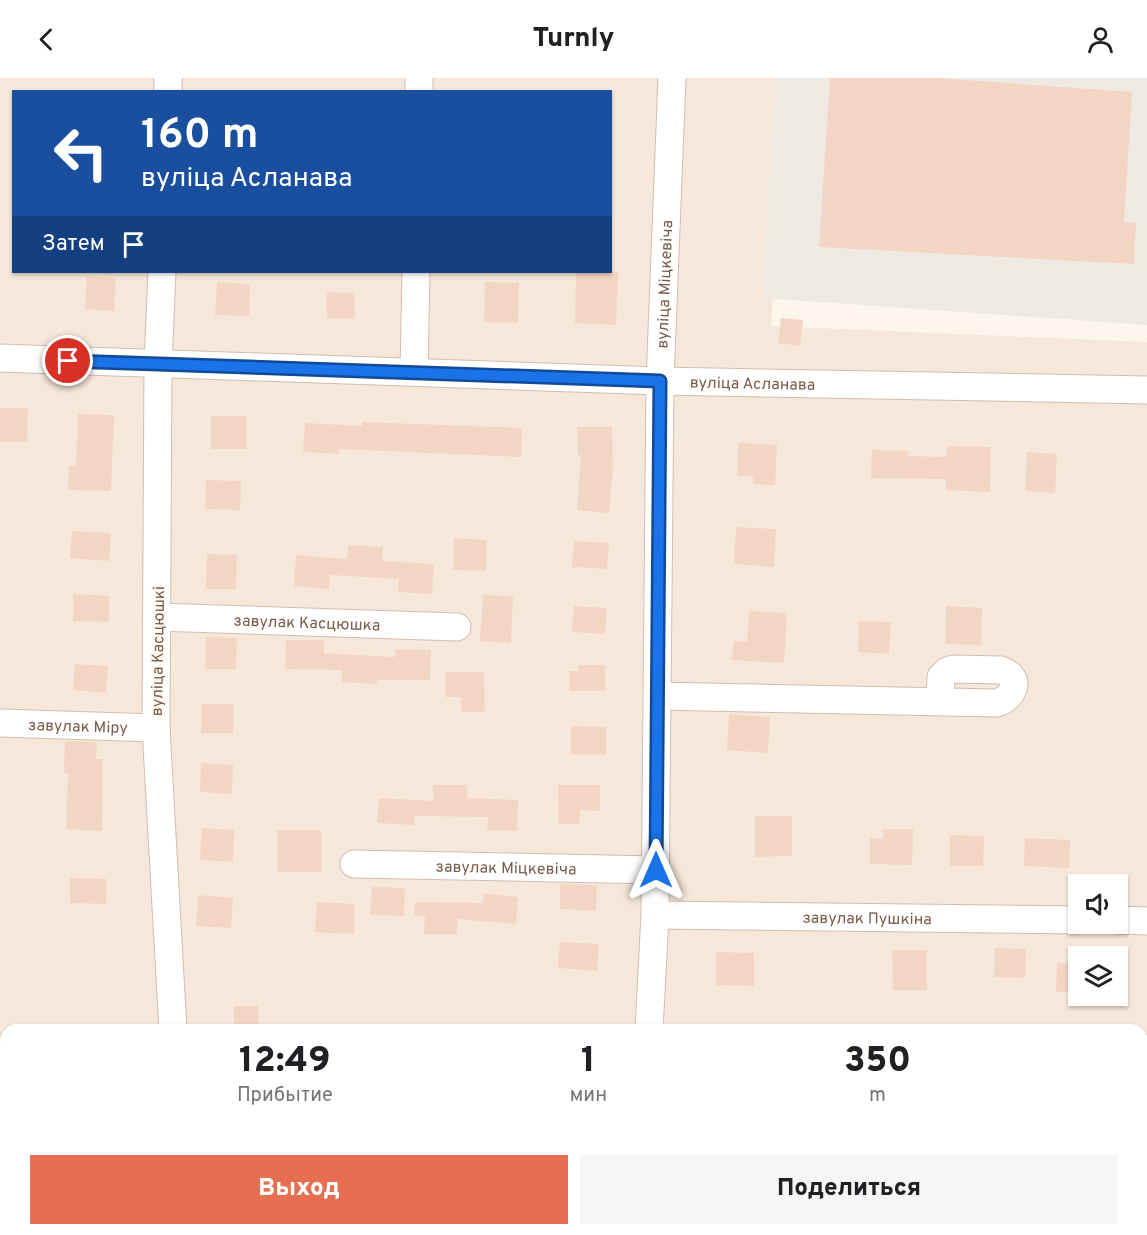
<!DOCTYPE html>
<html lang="ru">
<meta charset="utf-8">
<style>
:root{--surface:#fff;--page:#f6f6f6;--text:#202124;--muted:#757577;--accent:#e76f51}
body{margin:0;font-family:Overpass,sans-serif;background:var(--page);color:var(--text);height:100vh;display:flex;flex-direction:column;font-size:22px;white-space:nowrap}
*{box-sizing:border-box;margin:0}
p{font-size:20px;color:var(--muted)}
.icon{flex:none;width:33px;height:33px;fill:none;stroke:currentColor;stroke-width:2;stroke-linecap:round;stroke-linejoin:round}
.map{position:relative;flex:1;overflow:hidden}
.panel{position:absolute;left:0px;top:946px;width:1148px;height:212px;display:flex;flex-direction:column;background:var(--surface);border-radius:18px 18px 0 0;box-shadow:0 2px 4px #0004}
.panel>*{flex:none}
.banner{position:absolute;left:12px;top:12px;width:600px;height:183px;border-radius:0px;box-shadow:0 2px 4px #0004;background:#1a4fa0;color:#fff;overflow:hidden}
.tools{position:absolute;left:1068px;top:796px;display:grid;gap:12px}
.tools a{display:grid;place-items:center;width:60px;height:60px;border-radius:0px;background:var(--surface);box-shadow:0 2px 4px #0004;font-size:30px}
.pin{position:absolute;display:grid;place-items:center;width:51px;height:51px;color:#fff;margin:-26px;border:3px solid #fff;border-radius:50%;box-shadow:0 2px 6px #0007}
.me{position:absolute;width:66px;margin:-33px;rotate:0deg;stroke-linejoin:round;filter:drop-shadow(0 0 4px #0008)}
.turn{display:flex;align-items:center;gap:21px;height:126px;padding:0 30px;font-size:27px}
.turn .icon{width:78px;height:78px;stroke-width:2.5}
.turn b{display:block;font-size:42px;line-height:51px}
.then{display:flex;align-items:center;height:57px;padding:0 30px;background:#0003;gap:12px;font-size:22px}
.eta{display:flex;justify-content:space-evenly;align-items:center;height:102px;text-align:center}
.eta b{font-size:36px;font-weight:800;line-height:42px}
.primary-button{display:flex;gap:12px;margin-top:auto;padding:12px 30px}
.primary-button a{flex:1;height:69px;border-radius:0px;background:var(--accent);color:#fff;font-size:24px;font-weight:800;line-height:69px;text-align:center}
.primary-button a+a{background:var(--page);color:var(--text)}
header{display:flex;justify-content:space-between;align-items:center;height:78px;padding:0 30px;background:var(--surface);font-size:27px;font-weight:800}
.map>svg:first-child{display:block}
.residential{fill:#f5e8da;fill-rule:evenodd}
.industrial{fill:#efe9e4}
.green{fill:#d8ecc9}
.building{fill:#f3d5c3}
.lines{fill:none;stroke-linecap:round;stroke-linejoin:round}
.minor-casing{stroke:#d1beb0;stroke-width:29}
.major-casing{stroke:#dad1cd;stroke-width:35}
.path{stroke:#d9b8a5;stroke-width:4;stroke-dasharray:1.5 4.5;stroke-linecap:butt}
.minor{stroke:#fff;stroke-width:27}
.major{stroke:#fbd9a5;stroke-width:33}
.route-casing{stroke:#114b97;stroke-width:15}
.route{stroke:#1a73e8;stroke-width:10}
.labels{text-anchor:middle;stroke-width:4.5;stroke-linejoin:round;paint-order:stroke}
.street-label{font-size:16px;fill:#7a5c4d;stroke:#fffaf3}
</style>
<header><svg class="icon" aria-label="back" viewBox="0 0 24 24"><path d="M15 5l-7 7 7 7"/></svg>Turnly<svg class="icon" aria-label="person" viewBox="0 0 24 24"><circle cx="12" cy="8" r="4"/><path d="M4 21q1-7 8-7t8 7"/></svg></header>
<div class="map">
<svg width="1147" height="1157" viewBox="0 0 1147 1157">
<rect width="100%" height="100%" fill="#fdf6ec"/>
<path class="residential" d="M0,0H786L771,248L1147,264V1157H647V1152H1142V952H6V1020L0,1019ZM14,14H610V194H14ZM1078,807H1118V846H1078ZM1078,879H1118V918H1078Z"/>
<path class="industrial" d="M776,0H1147V247L762,220Z"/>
<path class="green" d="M0,1060L6,1061V1152H598L605,1153V1157H0Z"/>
<g class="building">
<path d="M830,0H937L1132,14L1124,144L1136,145L1134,186L819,169Z"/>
<path d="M576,194H618L616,247L575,245Z"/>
<path d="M87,198L116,200L114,233L85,231Z"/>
<path d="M217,204L250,206L249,238L215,237Z"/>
<path d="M485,204L519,205L518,245L484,244Z"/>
<path d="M327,214L355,215V241L327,240Z"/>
<path d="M781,240L803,242L800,268L778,265Z"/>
<path d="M0,330H28L27,364H0Z"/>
<path d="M78,336L114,337L111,413L68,412L69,388H76Z"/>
<rect x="211" y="338" width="36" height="33"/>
<path d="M362,344L522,350L521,379L339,371L338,376L303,374L305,345L362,348Z"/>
<path d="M577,349H612L613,391L609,435L577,432L581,377H578Z"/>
<path d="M738,365L777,367L775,407L753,406V398H737Z"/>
<path d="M947,368L991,369L990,414L946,412V401L871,400L872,372L909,373L908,378L946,379Z"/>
<path d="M1027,374L1057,376L1055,415L1025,413Z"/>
<path d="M206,402L241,403L240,432L205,431Z"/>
<path d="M736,449L776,451L774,489L734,486Z"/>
<path d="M72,453L111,455L109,483L70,480Z"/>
<path d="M454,460L487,462L486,493L453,492Z"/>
<path d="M574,463L609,465L607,491L572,489Z"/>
<path d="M348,467L383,469L382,483L434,486L432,516L398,514L399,501L330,497L329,511L294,508L296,477L347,481Z"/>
<path d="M207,476L237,477L236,511H206Z"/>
<path d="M73,516L109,518V544L73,543Z"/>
<path d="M483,517L513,518L511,565L480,563Z"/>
<path d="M574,528L607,530L605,556L572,554Z"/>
<path d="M946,528L982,530L981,567L945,566Z"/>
<path d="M749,533L787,535L784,585L732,582L734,563L747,564Z"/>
<path d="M859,543L891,544L889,576L858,574Z"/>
<path d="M206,559L237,560L236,591H205Z"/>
<path d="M286,562H324V575L395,579V571L431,572L430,602H377V606L342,604V592L285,591Z"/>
<path d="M75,586L108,588L106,615L73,612Z"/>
<path d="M578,587H605V613H569V593H578Z"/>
<path d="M445,594H484L485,634H461V619H445Z"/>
<rect x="201" y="626" width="32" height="29"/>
<path d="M729,636L770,639L768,675L727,672Z"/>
<path d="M571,648L606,649V677L571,676Z"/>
<path d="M65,663L97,664L96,681H103L102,753L66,751L68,695H64Z"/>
<path d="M201,685L233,687L232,716L200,714Z"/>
<path d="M433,707H467V720L518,722L517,753L487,752L488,739L415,738L414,747L377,745L379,720L433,723Z"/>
<path d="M558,707H600V733L580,732L579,746H559Z"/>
<path d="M755,738H792V778L755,779Z"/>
<path d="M202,750L234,752L233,784L200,782Z"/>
<path d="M883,751H913L912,787L870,786V760L883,761Z"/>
<rect x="277" y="752" width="44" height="42"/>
<path d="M950,757L984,758L983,788H950Z"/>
<path d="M1025,760L1070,762L1069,790L1024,788Z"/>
<path d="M70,800L107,801L106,826L70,825Z"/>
<path d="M560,806L597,807L596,833L560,831Z"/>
<path d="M372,809L405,810L404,838L370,837Z"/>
<path d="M484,815L518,819L516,846L457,841V856H424L425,838L414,837L415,824L483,825Z"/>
<path d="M198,817L233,820L231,850L196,848Z"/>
<path d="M317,824L355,826L354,856L315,854Z"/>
<path d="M560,864L599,866L597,893L558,890Z"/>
<path d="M995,870L1026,871L1025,900L994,899Z"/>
<path d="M892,872H927V912H893Z"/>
<path d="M716,874L754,875V908L716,907Z"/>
<path d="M1057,885L1078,886V914H1056Z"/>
<path d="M234,928H258L259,952H234Z"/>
</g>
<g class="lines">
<defs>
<g id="minor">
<path d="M168,14V0"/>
<path d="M419,14V0"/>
<path d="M162,194L158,287L156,650L173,952"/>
<path id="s1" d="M0,280L660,303L1147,312"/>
<path d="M414,294L416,194"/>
<path id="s2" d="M157,539L457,549"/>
<path d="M657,618L997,625C1015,619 1022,599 1001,592L953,591L947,593L941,599L940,624"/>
<path id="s3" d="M0,645L156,650"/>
<path id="s4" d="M354,786L656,792"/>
<path id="s5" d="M655,837L1078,842"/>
<path d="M1118,842L1147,843"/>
<path id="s6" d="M649,952L655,837L660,303L672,0"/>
<path d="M631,1157L632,1152"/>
</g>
<g id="major">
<path d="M0,1040L6,1041"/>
<path d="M712,1152L750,1157"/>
</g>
</defs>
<use href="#minor" class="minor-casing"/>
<use href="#major" class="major-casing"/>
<g class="path">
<path d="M0,1094L6,1098"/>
<path d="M421,1152L459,1157"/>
<path d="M902,1152L942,1157"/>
<path d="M545,1157V1152"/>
<path d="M574,1157V1152"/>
<path d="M667,1157V1152"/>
</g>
<use href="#minor" class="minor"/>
<use href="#major" class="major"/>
</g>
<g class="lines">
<defs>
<path id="route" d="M68,283L660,303L656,792"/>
</defs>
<use href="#route" class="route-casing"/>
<use href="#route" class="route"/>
</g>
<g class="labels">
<g class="street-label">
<text dy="6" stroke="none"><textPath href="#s6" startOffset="746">вуліца Міцкевіча</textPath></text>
<text dy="6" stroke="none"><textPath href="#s1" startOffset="753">вуліца Асланава</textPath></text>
<text dy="6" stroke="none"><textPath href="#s2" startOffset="150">завулак Касцюшка</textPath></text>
<text transform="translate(157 573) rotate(-89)" y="6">вуліца Касцюшкі</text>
<text dy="6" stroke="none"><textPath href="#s3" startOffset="78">завулак Міру</textPath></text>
<text dy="6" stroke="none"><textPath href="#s4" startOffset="152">завулак Міцкевіча</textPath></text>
<text dy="6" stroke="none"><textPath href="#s5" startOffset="212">завулак Пушкіна</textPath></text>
</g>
</g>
</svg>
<div class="tools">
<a><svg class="icon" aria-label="sound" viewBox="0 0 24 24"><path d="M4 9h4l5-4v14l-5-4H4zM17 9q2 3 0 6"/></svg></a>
<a><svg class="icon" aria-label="layers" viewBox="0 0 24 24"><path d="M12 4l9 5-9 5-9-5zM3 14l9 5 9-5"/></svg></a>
</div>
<div class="pin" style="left:68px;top:283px;background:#d93025"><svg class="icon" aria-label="arrive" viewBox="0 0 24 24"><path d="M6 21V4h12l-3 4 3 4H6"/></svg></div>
<svg class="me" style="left:656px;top:792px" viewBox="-20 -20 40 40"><path d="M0-17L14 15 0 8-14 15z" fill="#1a73e8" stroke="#fff" stroke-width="4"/></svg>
<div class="banner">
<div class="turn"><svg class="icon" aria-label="left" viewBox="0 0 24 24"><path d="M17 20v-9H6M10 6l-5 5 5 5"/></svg><div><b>160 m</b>вуліца Асланава</div></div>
<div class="then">Затем<svg class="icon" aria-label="arrive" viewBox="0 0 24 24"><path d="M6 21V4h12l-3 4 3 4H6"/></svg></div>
</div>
<section class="panel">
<div class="eta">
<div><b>12:49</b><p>Прибытие</p></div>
<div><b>1</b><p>мин</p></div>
<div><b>350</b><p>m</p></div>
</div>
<div class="primary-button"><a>Выход</a><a>Поделиться</a></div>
</section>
</div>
